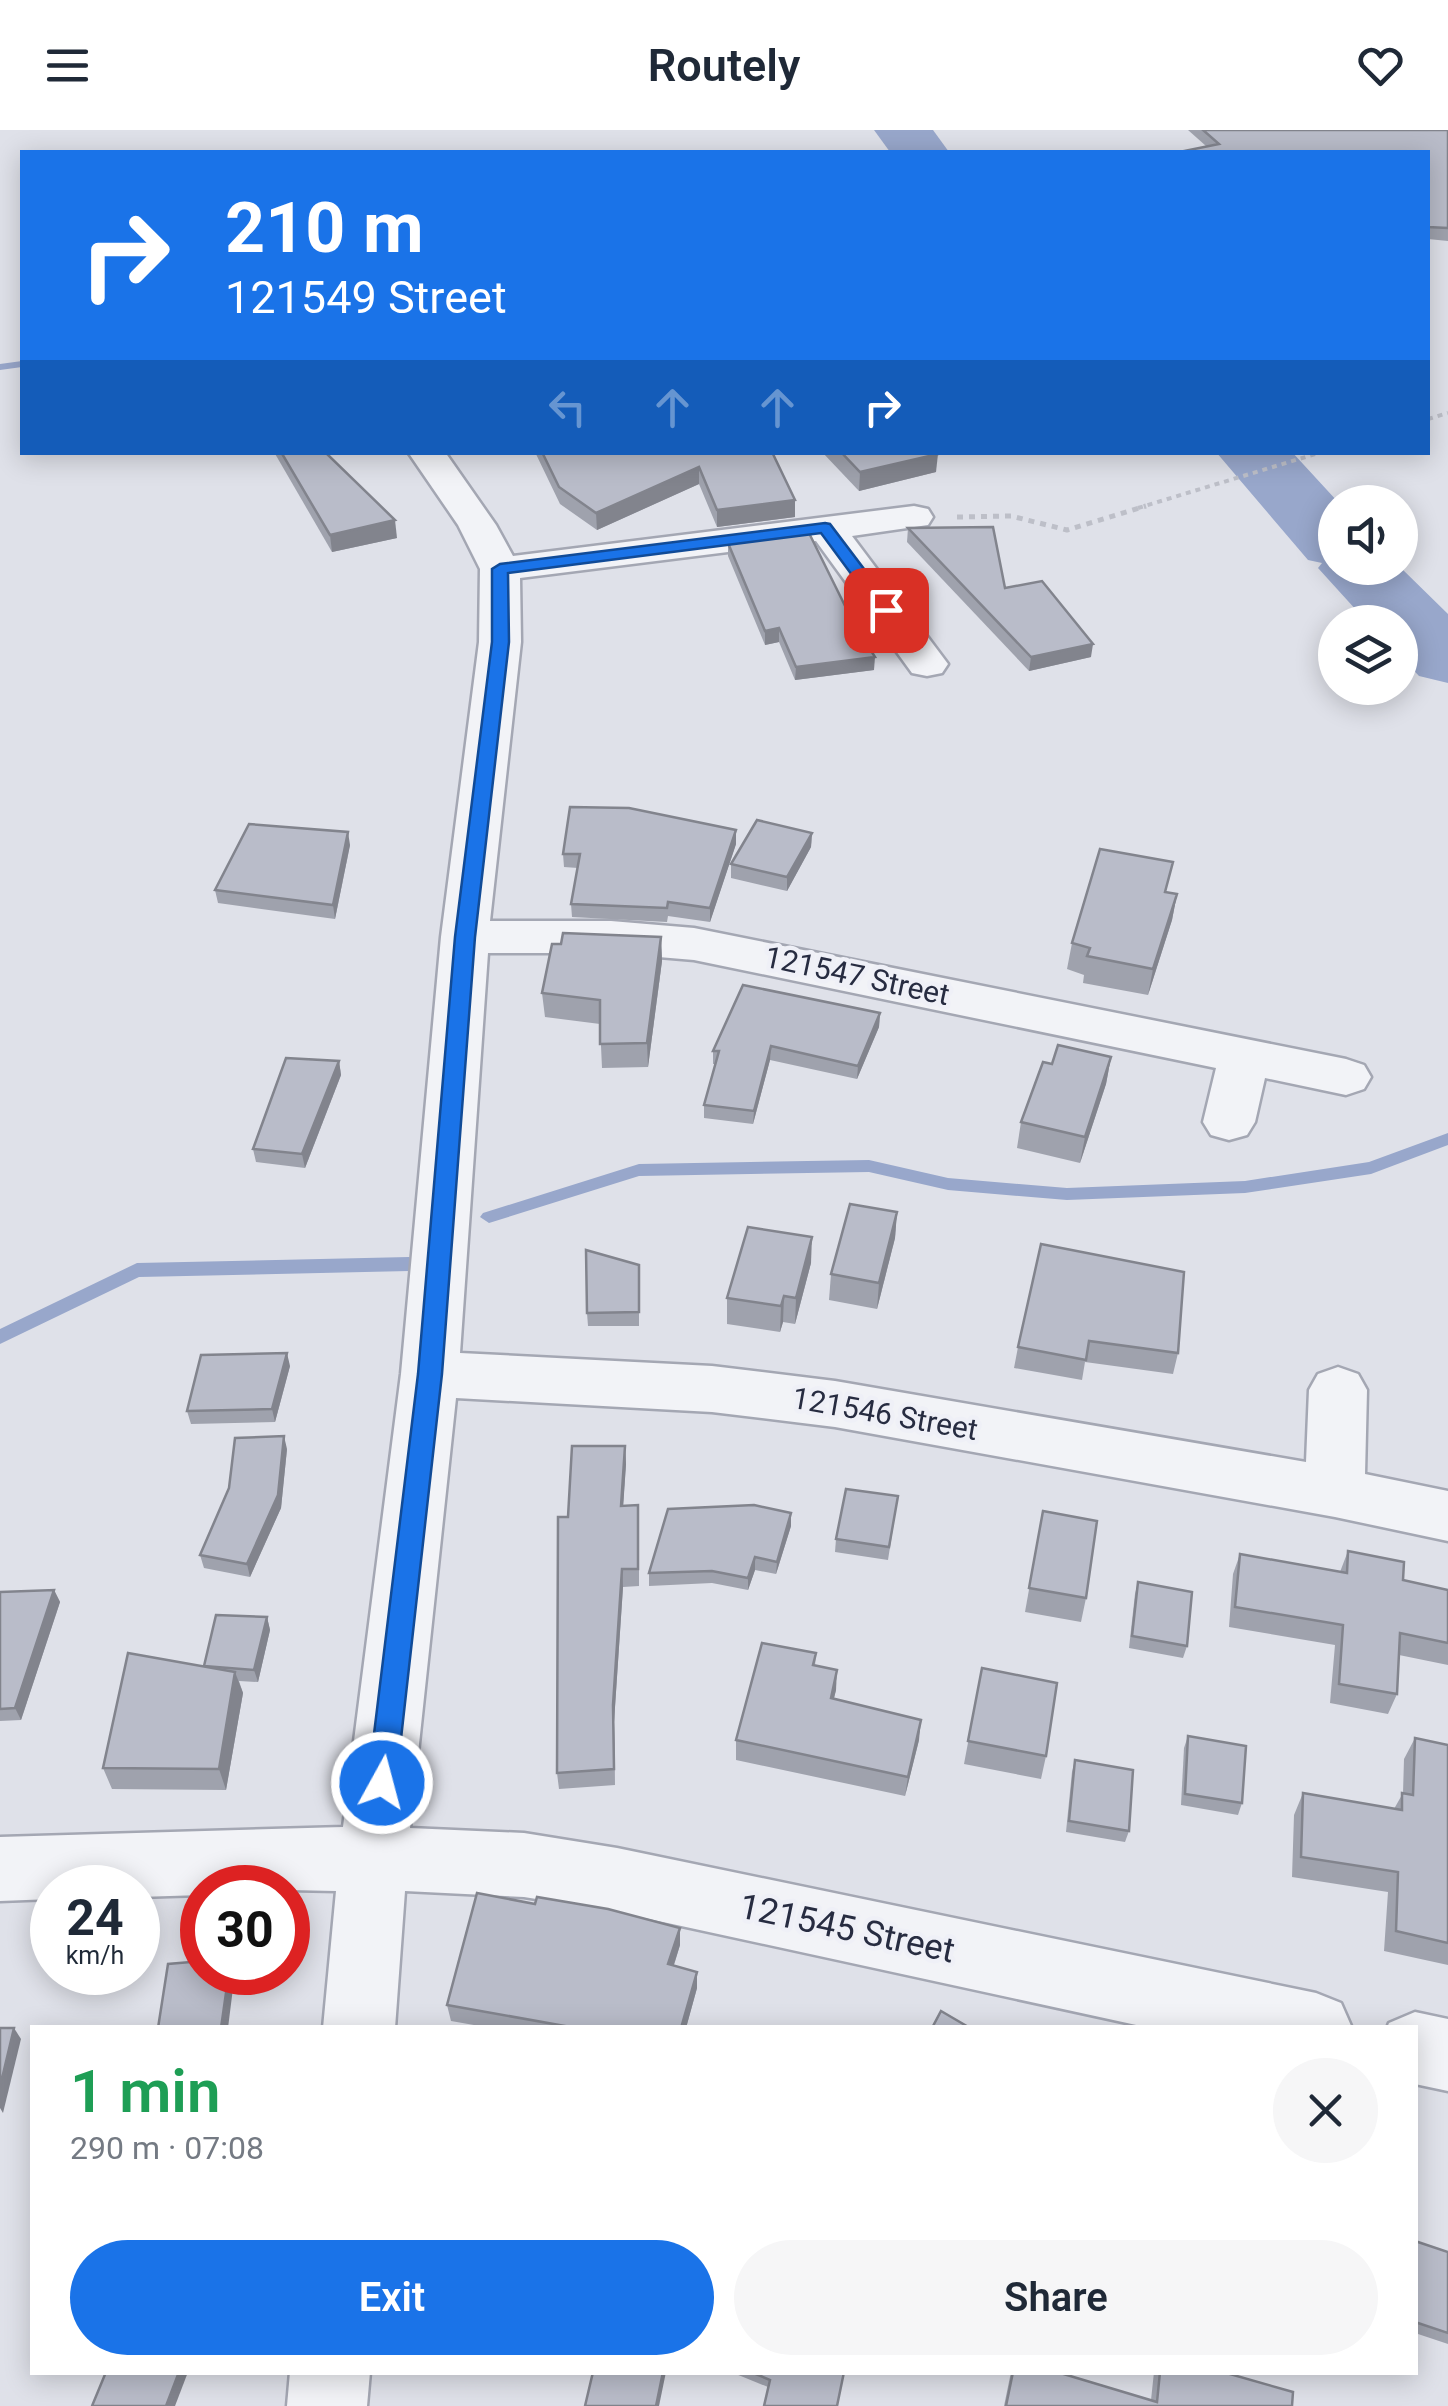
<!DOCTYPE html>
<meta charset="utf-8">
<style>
:root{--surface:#fff;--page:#f6f6f7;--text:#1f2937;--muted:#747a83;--accent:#1a73e8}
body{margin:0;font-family:Roboto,sans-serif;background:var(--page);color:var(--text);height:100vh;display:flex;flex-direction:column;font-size:38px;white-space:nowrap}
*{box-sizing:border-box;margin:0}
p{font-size:32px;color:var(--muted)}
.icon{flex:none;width:55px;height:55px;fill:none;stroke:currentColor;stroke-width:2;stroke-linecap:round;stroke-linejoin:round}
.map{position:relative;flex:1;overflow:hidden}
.panel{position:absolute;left:30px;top:1895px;width:1388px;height:350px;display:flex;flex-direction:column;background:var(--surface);border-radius:0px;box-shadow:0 5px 25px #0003}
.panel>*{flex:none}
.top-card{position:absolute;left:20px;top:20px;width:1410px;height:305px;border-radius:0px;box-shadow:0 5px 25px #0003;background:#1a73e8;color:#fff;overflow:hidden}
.buttons{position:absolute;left:1318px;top:355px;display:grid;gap:20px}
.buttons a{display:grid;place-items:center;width:100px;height:100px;border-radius:50%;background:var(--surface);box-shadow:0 5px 25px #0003;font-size:50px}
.speed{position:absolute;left:30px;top:1735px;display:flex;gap:20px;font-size:50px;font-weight:700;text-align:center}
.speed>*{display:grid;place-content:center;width:130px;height:130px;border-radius:50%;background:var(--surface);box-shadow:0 5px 25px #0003;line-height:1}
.speed small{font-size:25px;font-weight:400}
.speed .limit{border:15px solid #d22;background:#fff;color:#111}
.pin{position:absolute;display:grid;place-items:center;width:85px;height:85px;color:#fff;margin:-42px;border-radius:20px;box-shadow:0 5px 15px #0006}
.me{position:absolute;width:110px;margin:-55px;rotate:7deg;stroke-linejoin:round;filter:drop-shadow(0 0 8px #0008)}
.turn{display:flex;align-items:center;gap:35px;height:210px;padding:0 40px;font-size:45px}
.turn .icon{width:130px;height:130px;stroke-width:2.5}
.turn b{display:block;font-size:70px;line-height:85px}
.lanes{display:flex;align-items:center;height:95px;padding:0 40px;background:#0003;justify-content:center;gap:50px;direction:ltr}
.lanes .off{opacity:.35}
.round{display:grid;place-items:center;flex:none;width:105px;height:105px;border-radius:52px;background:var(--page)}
.head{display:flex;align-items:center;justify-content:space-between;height:170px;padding:0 40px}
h1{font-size:60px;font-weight:600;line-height:75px;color:#1e9e55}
.action{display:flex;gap:20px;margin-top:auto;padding:20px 40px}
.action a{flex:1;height:115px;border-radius:60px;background:var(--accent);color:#fff;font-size:40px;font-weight:600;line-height:115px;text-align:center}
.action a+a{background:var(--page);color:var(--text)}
header{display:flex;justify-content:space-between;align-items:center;height:130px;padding:0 40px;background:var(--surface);font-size:45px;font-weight:600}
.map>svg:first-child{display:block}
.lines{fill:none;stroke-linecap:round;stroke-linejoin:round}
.stream{fill:#98a7cb;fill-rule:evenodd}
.river{fill:#98a7cb;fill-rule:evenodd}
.minor-casing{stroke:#a4a7b3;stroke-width:5}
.path-far1{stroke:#bdbfc8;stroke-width:4;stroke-dasharray:5 5;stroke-linecap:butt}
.path{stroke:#bdbfc8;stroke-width:5;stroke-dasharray:6 6;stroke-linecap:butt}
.minor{fill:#f2f3f7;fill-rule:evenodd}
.wall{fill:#9fa2ad}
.shaded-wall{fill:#82848d}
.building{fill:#b9bcc9;stroke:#82848d;stroke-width:2.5}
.route{fill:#1a73e8;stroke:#114b97;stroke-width:2.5}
.labels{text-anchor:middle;stroke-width:9;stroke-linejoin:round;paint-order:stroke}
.street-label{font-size:30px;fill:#272c41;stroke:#eff0f7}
.near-street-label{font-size:35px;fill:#272c41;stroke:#eff0f7}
</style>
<header><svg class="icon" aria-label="menu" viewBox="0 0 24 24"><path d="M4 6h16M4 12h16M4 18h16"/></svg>Routely<svg class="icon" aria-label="heart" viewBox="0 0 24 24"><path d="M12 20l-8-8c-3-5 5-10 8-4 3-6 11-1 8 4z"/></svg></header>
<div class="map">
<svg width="1448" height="2276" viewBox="0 0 1448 2276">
<rect width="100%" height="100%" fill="#dfe1e9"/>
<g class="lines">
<g class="stream">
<path d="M22,231V237L0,240V234Z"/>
<path d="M1448,1003V1015L1371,1044L1245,1063L1067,1070L948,1060L869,1042L639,1046L489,1093L480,1087L483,1083L639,1034L869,1030L948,1048L1067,1058L1245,1051L1369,1032Z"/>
<path d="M409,1127L418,1134L409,1141L139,1147L0,1214V1199L137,1133Z"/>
</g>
<g class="river">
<path d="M874,0H933L949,22H890Z"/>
<path d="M1216,322H1292L1338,372H1335V438L1400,437L1448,484V553L1419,546L1400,526V492H1367L1318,438L1322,433L1308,430Z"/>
</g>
<defs>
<g id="minor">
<path d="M408,322H445L496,395L513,426L914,376L928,379L933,387L928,395L852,406L948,534L942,543L927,546L912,543L816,411L520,448L521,512L490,791H611L694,798L1346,929L1364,935L1371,947L1364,959L1346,965L1265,948L1255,992L1247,1005L1229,1010L1211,1005L1203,992L1216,938L694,830L611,823H488L460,1223L712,1236L835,1251L1306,1332L1309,1260L1318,1244L1338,1237L1358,1244L1367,1260L1365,1344L1448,1361V1411L1335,1387L835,1297L712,1282L456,1268L410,1698L524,1703L617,1718L1316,1863L1341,1873L1352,1898H1150L617,1782L524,1767L405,1761L395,1898H323L336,1761L202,1758V1765L138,1767V1758H52V1769L0,1771V1707L343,1697L401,1244L441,807L479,512L480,439L458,395Z"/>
<path d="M1415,1882L1448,1889V1961L1415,1954V1898H1387L1389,1893Z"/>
<path d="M290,2242H370L367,2276H287Z"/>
</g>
</defs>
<use href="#minor" class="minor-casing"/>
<g class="path-far1">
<path d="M1428,289L1448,283"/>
<path d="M1138,378L1322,322"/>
</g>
<path class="path" d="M957,387L1011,386L1067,400L1146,376"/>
<use href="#minor" class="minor"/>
</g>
<g class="wall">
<path d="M1188,0H1448V111L1428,109V22H1184V21L1206,16Z"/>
<path d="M274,322H325L397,408L332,422Z"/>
<path d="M535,322H772L795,370V387L717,397L699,354L597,400L560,374Z"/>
<path d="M822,322H936V342L859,361Z"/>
<path d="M908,398L1005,458L1091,527L1029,541L907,412Z"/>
<path d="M728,413L874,540L795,550L779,512L765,515L728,426Z"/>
<path d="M736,700V714L710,792L668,786L667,792L572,787L571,774L578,738L564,737L563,724Z"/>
<path d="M812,703L811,717L787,761L731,748V734Z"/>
<path d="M350,715L335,789L218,773L215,760Z"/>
<path d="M1167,762L1177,764L1172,790L1148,865L1083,853L1084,845L1067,839L1072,813Z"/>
<path d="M661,807L662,831L648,937L602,938L600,894L545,887L542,863L561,814Z"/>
<path d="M880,883L879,897L857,949L770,930L753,994L704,988V975L715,934H713V921Z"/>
<path d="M1111,927L1106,954L1080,1033L1017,1018L1021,992L1052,934Z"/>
<path d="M339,931L341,945L305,1038L256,1032L253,1019Z"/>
<path d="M897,1082L895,1108L877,1179L829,1170L831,1144Z"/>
<path d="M811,1133L795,1194L783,1192L780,1202L727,1194V1168Z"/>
<path d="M639,1135V1196H588L587,1183Z"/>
<path d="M1184,1142L1178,1223L1173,1244L1085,1232L1082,1250L1014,1238L1018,1217Z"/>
<path d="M290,1236L275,1292L191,1294L187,1281Z"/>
<path d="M625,1316L626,1334L623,1376L639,1393V1456L623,1457L614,1592L615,1655L559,1659L557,1643L568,1387Z"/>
<path d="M287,1319L281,1378L250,1447L204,1438L200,1425Z"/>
<path d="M896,1379L888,1430L835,1422L836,1409Z"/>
<path d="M1043,1381L1086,1468L1081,1492L1025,1482Z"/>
<path d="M791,1383V1396L776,1444L755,1440L748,1460L712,1453L649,1456V1443Z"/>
<path d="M1348,1421L1403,1450L1448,1460V1535L1399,1525L1397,1564L1388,1584L1330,1573L1335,1515L1229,1497L1233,1444L1240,1424L1340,1442Z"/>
<path d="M1138,1452L1187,1516L1183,1528L1129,1518L1135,1464Z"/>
<path d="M54,1460L60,1472L21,1590L0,1591V1462Z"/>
<path d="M267,1487L270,1500L258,1552L239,1551L243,1563L226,1660L112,1659L103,1638L204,1536Z"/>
<path d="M816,1523L815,1536L836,1560L834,1568L919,1610L905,1666L736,1630V1610Z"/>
<path d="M982,1538L1046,1626L1041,1649L964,1634Z"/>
<path d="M1188,1606L1242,1673L1238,1685L1181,1675L1184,1618Z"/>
<path d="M1415,1608L1448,1615V1835L1384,1821L1388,1762L1292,1747L1294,1685L1303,1663L1394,1679L1403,1663L1404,1629Z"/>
<path d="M1075,1630L1129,1701L1125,1712L1066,1702L1072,1642Z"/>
<path d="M680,1798V1815L674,1835L697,1842V1858L686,1898H491L451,1891L447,1875Z"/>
<path d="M1415,2111L1448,2122V2214L1415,2203Z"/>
<path d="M731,2242H844L768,2257Z"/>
<path d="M1011,2242H1057L1151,2270L1154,2242H1223L1292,2276H1004Z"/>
</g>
<g class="shaded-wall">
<path d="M938,324L936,342L859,361L860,342Z"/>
<path d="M699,337V354L597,400L596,383Z"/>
<path d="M795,370V387L717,397V380Z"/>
<path d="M395,390L397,408L332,422L330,405Z"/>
<path d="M779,498V512L765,515V501Z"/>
<path d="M1093,514L1091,527L1029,541L1031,527Z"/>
<path d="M875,527L874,540L795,550L796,537Z"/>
<path d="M736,700V714L710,792V778Z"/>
<path d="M348,702L350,715L335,789L333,775Z"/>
<path d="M812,703L811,717L787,761V747Z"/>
<path d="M1177,764L1172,790L1148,865L1153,839Z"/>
<path d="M661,807L662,831L648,937L647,913Z"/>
<path d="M880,883L879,897L857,949L858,936Z"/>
<path d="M771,916L770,930L753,994L754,981Z"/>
<path d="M1111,927L1106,954L1080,1033L1085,1007Z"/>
<path d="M339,931L341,945L305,1038L302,1024Z"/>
<path d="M897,1082L895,1108L877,1179L879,1153Z"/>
<path d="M812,1107L811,1133L795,1194L796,1168Z"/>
<path d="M784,1166L783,1192L780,1202L781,1176Z"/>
<path d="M287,1223L290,1236L275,1292L272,1279Z"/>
<path d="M284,1306L287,1319L281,1378L250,1447L247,1434Z"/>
<path d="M625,1316L626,1334L622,1394L621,1376Z"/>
<path d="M791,1383V1396L776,1444L777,1432Z"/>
<path d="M755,1427V1440L748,1460V1448Z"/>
<path d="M622,1439L623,1457L614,1592L615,1655L613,1575Z"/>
<path d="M54,1460L60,1472L21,1590L15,1578Z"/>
<path d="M267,1487L270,1500L258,1552L254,1540Z"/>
<path d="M837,1540L836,1560L829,1588L831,1568Z"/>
<path d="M235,1542L243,1563L226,1660L219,1639Z"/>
<path d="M921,1590L919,1610L905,1666L908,1647Z"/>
<path d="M680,1798V1815L669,1850L668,1834Z"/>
<path d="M229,1842H235L228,1898H221Z"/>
<path d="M697,1842V1858L686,1898H681Z"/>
<path d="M14,1898L21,1909L3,1983L0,1978V1957Z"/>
<path d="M179,2242H188L175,2276H166Z"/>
<path d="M663,2242H666L659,2276H656Z"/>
</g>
<g class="building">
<path d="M1203,0H1448V98L1428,97V22H1187L1184,21L1219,14Z"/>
<path d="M281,322H325L395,390L330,405Z"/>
<path d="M542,322H772L795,370L717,380L699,337L596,383L559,357Z"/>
<path d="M841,322H936L938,324L860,342Z"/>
<path d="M993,397L1005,458L1042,451L1093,514L1031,527L908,398Z"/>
<path d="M809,403L851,488L875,527L796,537L779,498L765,501L728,413Z"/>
<path d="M570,677L629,678L736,700L710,778L668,772L667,778L571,774L580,724H563Z"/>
<path d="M757,690L812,703L787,747L731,734Z"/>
<path d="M249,694L348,702L333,775L215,760Z"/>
<path d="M1100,719L1173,732L1165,762L1177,764L1153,839L1087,826L1090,818L1072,813Z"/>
<path d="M563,803L661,807L647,913L600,914V870L542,863L552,814H561Z"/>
<path d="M743,855L880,883L858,936L771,916L754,981L704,975L719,921H713Z"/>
<path d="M1058,915L1111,927L1085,1007L1021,992L1043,932L1052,934Z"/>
<path d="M286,928L339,931L302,1024L253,1019Z"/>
<path d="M850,1074L897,1082L879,1153L831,1144Z"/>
<path d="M748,1097L812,1107L796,1168L784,1166L781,1176L727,1168Z"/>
<path d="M1041,1114L1184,1142L1178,1223L1089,1211L1086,1230L1018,1217Z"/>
<path d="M586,1120L639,1135V1182L587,1183Z"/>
<path d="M287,1223L272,1279L187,1281L201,1225Z"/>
<path d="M284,1306L278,1365L247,1434L200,1425L229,1358L235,1308Z"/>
<path d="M572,1316H625L621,1376L638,1375V1439H622L613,1575L614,1639L557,1643L558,1387H568Z"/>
<path d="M846,1359L898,1366L889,1417L836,1409Z"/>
<path d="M754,1375L791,1383L777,1432L755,1427L748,1448L712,1441L649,1443L668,1379Z"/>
<path d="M1043,1381L1097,1391L1086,1468L1029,1458Z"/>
<path d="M1348,1421L1404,1432L1403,1450L1448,1460V1513L1400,1503L1397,1564L1339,1554L1343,1495L1235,1477L1240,1424L1347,1443Z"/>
<path d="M1138,1452L1192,1462L1187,1516L1132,1506Z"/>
<path d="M54,1460L15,1578L0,1579V1462Z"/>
<path d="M216,1485L267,1487L254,1540L204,1536Z"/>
<path d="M762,1513L816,1523L813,1535L837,1540L831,1568L921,1590L908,1647L736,1610Z"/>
<path d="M128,1523L235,1542L219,1639L103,1638Z"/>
<path d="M982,1538L1057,1553L1046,1626L968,1611Z"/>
<path d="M1188,1606L1246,1616L1242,1673L1185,1664Z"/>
<path d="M1415,1608L1448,1615V1813L1396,1801L1398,1742L1301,1727L1303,1663L1402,1680V1663L1413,1665Z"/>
<path d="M1075,1630L1133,1640L1129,1701L1069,1691Z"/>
<path d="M477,1763L535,1774L537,1767L608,1779L680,1798L668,1834L697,1842L681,1898H576L447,1875Z"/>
<path d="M202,1831V1842H229L221,1898H158L168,1834Z"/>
<path d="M941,1881L970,1898H932Z"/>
<path d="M0,1898H14L0,1957Z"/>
<path d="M1415,2111L1448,2122V2203L1415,2192Z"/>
<path d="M106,2242H179L166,2276H92Z"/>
<path d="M593,2242H663L656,2276H585Z"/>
<path d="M751,2242H844L837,2276H764L770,2250Z"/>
<path d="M1013,2242H1057L1157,2272L1160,2242H1223L1293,2262L1292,2276H1006Z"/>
</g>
<path class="route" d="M825,393L830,394L892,476V483H880L821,403L508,443L509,512L475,807L442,1244L396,1653L392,1662L382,1666L372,1662L368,1653L418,1244L455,807L492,512V439L500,434Z"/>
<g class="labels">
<g class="street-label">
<text transform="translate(857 846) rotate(12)" y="10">121547 Street</text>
<text transform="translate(885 1284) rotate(10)" y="10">121546 Street</text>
</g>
<g class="near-street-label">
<text transform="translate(847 1798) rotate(12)" y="12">121545 Street</text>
</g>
</g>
</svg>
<div class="buttons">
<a><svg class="icon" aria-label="sound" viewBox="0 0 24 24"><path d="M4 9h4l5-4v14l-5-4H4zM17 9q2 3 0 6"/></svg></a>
<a><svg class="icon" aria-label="layers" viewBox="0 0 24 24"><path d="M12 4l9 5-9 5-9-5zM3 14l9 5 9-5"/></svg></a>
</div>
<div class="speed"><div>24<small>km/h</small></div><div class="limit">30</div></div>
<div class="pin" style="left:886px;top:480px;background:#d93025"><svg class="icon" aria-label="arrive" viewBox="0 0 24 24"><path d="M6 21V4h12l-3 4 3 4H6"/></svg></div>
<svg class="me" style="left:382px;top:1653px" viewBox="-20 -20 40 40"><circle r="17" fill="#1a73e8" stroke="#fff" stroke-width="3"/><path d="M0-11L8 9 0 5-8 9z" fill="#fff"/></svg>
<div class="top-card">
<div class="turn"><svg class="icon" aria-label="right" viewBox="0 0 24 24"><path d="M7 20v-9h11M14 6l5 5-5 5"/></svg><div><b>210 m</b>121549 Street</div></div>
<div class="lanes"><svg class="icon off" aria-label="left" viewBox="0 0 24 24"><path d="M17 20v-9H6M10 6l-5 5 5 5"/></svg><svg class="icon off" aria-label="ahead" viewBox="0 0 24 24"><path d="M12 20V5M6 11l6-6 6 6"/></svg><svg class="icon off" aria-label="ahead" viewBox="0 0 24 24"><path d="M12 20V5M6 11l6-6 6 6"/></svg><svg class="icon" aria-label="right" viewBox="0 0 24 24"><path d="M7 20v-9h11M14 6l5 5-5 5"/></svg></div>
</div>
<section class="panel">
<div class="head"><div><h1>1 min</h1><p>290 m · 07:08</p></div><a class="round"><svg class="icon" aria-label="close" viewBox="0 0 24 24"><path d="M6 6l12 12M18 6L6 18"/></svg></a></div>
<div class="action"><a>Exit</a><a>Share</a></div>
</section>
</div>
